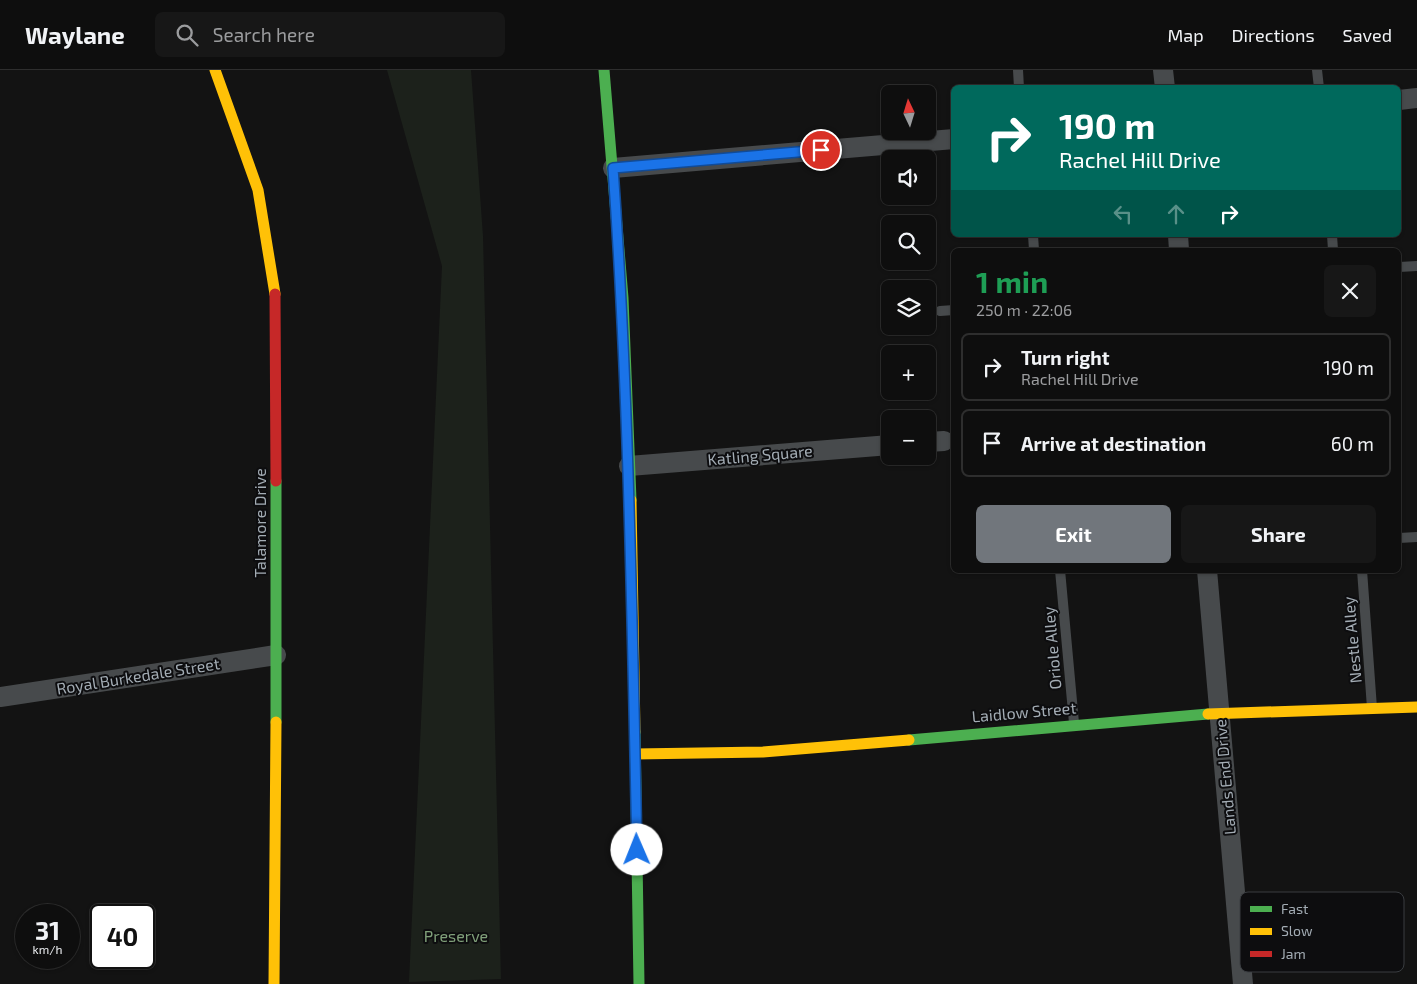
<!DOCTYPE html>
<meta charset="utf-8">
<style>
:root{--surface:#0e0e0e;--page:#171717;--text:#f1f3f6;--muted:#9b9c9e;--line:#2e2e2e;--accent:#71767c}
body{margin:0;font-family:"Exo 2",sans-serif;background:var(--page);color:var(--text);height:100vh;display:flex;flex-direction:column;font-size:19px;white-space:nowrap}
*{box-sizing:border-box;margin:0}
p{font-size:16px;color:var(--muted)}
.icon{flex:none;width:28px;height:28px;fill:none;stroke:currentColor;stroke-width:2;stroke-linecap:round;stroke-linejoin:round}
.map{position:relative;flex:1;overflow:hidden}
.side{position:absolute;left:951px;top:178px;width:450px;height:325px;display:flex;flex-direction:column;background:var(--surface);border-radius:8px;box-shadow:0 1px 4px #0004,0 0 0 1px var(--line)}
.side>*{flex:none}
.hud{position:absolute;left:951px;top:15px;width:450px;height:152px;border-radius:8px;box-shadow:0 1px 4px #0004,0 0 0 1px var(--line);background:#00695c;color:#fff;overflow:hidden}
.needle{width:32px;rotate:356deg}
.buttons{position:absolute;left:881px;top:15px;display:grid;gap:10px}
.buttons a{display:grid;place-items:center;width:55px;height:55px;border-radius:8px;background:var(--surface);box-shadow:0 1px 4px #0004,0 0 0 1px var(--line);font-size:25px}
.speed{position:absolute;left:15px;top:834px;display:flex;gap:10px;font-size:25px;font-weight:700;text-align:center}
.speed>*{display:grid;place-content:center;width:65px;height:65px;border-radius:50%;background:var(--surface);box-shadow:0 1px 4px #0004,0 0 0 1px var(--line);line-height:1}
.speed small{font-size:12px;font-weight:400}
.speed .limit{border:2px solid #111;border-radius:8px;background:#fff;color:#111}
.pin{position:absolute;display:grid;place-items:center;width:42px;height:42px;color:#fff;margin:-21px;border:2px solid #fff;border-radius:50%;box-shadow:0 1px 5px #0007}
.me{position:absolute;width:55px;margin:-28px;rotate:359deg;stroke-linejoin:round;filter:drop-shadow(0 0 4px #0008)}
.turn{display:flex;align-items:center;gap:18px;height:105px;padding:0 25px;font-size:22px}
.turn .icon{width:65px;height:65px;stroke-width:2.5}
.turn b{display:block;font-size:35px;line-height:42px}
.lanes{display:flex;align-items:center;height:48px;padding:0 25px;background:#0003;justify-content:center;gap:25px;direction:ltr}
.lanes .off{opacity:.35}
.round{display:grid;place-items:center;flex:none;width:52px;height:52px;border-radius:8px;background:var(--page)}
.headline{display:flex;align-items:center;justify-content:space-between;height:85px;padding:0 25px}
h1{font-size:30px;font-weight:700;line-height:38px;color:#1e9e55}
.button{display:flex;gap:10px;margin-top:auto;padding:10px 25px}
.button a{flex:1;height:58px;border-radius:8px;background:var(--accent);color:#fff;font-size:20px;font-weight:700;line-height:58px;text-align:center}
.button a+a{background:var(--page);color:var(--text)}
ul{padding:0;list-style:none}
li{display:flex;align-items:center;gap:15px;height:68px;margin:0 10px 8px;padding:0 15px;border:2px solid var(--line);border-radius:8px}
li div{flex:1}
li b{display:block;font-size:19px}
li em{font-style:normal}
header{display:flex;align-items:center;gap:30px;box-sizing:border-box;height:70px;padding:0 25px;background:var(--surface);border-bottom:1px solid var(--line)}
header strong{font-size:24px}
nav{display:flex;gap:28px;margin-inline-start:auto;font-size:18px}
.search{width:350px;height:45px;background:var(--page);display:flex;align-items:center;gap:12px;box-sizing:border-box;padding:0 18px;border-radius:8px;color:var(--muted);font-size:19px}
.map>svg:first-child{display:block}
.green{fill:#1c211b}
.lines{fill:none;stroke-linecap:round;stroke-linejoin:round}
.lane{stroke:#474a4c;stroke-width:10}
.street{stroke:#474a4c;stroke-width:20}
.fast{stroke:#4caf50;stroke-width:11}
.slow{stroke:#ffc107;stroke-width:11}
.jam{stroke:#c62828;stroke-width:11}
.route-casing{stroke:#114b97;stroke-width:12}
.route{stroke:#1a73e8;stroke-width:9}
.labels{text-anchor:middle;stroke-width:4;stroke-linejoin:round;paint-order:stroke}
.street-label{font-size:16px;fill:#a3acb4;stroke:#0d0d0f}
.park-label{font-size:16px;fill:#80a07a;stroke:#0d0d0f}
.key{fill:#0d0d0f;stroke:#3a3d41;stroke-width:1}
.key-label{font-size:14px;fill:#a3acb4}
</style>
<header>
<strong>Waylane</strong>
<div class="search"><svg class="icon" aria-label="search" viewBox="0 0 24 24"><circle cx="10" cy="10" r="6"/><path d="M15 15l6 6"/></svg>Search here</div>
<nav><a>Map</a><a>Directions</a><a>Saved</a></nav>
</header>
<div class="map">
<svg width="1417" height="914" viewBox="0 0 1417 914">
<rect width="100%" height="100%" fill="#131313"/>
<path class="green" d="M387,0H471L483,166L501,909L409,912L442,196Z"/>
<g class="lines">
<g class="lane">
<path d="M1018,0L1019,18"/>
<path d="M1317,0L1319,18"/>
<path d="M1033,165L1034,180"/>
<path d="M1332,165L1333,180"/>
<path d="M1399,197L1417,196"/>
<path d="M940,241L954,240"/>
<path d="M1399,468L1417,467"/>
<path d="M1060,500L1074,653"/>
<path d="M1362,500L1372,638"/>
</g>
<g class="street">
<path d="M1163,0L1165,18"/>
<path d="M1399,30L1417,28"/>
<path d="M613,98L954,69"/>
<path d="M1178,165L1179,180"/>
<path d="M928,372L944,371"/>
<path d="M629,396L890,375"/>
<path d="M1207,500L1243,914"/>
<path d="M0,627L276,585"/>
</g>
<g class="fast">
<path d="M604,0L623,228L631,430"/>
<path d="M276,411V652"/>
<path d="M635,662L639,914"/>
<path d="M909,670L1208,644"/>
</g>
<g class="slow">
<path d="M215,0L258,120L275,224"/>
<path d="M631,430L635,662"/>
<path d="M1208,644L1417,637"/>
<path d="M635,684L763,682L909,670"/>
<path d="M274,914L276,652"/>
</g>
<path class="jam" d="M275,224L276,411"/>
</g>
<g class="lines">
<defs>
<path id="route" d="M637,780C632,553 629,325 613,98L821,80"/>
</defs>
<use href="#route" class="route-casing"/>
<use href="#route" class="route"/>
</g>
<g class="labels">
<g class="street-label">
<text transform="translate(760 385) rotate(-5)" y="6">Katling Square</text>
<text transform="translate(260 453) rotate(-90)" y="6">Talamore Drive</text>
<text transform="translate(1352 570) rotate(-95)" y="6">Nestle Alley</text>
<text transform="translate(1052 578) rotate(-95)" y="6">Oriole Alley</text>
<text transform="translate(138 606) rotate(-9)" y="6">Royal Burkedale Street</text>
<text transform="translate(1024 642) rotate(-5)" y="6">Laidlow Street</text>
<text transform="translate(1225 707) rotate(-95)" y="6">Lands End Drive</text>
</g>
<g class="park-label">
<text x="456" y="872">Preserve</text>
</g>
</g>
<rect x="1240" y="822" width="164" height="80" rx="8" class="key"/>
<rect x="1250" y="836" width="22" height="6" fill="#4caf50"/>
<rect x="1250" y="858" width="22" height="7" fill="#ffc107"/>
<rect x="1250" y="881" width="22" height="6" fill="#c62828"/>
<g class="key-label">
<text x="1281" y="844">Fast</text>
<text x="1281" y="866">Slow</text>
<text x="1281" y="889">Jam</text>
</g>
</svg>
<div class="buttons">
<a><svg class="needle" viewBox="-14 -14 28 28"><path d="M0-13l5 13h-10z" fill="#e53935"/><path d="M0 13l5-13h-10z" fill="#9b9c9e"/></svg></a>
<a><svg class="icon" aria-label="sound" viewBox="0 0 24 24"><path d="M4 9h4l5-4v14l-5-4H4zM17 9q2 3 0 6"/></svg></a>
<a><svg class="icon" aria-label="search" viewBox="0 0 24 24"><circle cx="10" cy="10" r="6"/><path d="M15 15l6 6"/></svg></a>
<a><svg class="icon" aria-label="layers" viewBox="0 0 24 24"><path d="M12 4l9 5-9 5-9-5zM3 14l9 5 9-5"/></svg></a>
<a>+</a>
<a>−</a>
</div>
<div class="speed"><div>31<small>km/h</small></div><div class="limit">40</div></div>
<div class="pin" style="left:821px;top:80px;background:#d93025"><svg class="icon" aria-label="arrive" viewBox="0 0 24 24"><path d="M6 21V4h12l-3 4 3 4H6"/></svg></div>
<svg class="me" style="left:637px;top:780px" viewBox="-20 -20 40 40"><circle r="19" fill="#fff"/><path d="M0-13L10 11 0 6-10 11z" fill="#1a73e8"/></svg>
<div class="hud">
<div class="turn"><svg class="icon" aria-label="right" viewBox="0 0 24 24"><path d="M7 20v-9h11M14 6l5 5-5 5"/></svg><div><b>190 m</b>Rachel Hill Drive</div></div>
<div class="lanes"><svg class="icon off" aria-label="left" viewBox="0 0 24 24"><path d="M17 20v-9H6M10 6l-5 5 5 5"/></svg><svg class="icon off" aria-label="ahead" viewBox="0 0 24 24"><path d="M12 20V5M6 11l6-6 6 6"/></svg><svg class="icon" aria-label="right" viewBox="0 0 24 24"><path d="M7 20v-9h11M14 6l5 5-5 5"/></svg></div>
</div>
<section class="side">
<div class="headline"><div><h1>1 min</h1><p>250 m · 22:06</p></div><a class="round"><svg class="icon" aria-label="close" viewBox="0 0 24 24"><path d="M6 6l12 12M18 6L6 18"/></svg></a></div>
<ul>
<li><svg class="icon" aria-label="right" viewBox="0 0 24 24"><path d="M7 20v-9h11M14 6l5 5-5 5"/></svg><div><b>Turn right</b><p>Rachel Hill Drive</p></div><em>190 m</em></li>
<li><svg class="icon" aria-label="arrive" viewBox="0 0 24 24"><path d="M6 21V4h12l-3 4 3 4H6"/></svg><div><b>Arrive at destination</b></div><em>60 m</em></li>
</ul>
<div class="button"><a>Exit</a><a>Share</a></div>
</section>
</div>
